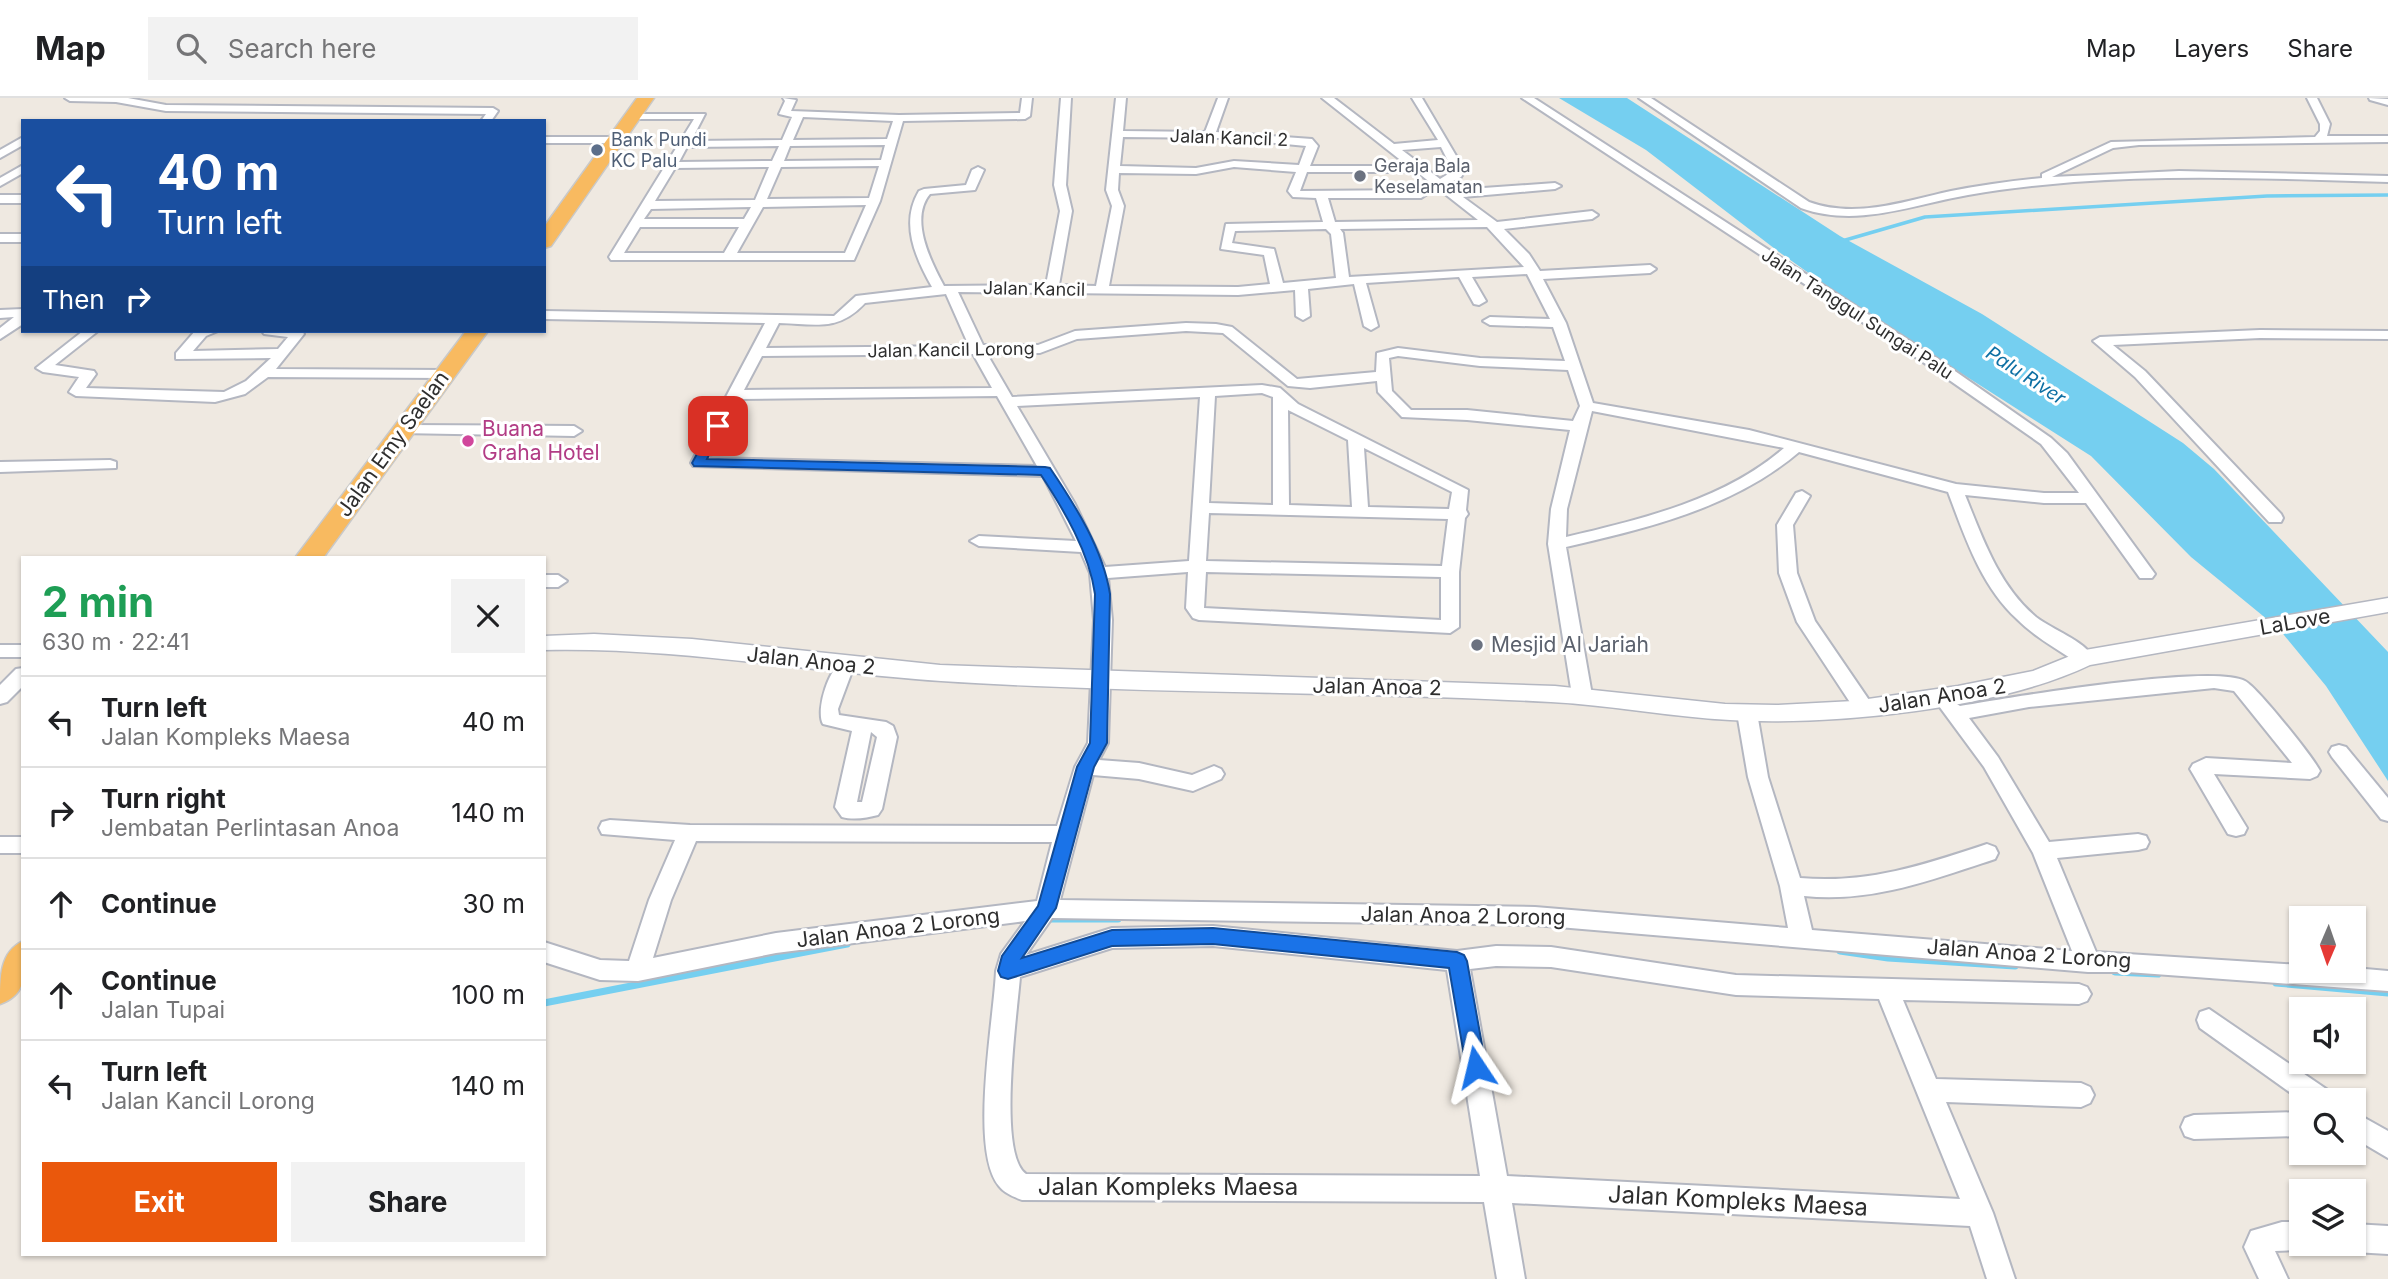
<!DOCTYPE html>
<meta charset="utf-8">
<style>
:root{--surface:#fff;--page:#f2f2f2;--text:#202124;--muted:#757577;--line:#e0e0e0;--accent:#ea580c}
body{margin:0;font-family:Inter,sans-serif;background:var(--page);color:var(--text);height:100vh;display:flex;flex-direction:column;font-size:26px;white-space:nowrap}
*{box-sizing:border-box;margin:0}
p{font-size:23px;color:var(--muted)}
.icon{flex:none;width:38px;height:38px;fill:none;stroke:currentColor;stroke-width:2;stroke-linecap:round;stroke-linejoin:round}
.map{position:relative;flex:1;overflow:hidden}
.drawer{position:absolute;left:21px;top:458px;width:525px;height:700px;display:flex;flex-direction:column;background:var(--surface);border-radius:0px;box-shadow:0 2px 5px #0004}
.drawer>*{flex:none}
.top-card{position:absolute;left:21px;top:21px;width:525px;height:214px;border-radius:0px;box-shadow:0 2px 5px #0004;background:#1a4fa0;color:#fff;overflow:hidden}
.needle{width:46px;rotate:182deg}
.tools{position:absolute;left:2289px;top:808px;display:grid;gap:14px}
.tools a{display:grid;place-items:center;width:77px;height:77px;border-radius:0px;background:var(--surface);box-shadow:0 2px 5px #0004;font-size:35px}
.pin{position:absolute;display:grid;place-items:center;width:60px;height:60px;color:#fff;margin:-30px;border-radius:14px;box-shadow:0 4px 10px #0006}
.me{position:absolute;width:77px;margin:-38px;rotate:350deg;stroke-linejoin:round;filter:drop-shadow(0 0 5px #0008)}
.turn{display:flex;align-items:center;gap:24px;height:147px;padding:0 21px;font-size:32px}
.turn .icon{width:91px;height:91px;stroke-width:2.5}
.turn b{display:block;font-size:49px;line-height:60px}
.then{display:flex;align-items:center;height:66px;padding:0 21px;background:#0003;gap:14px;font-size:26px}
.round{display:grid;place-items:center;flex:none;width:74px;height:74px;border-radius:0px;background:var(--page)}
.summary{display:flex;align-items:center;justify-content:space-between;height:119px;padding:0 21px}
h1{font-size:42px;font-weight:700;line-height:52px;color:#1e9e55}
.primary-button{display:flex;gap:14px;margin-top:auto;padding:14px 21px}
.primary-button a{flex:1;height:80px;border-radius:0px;background:var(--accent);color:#fff;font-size:28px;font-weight:700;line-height:80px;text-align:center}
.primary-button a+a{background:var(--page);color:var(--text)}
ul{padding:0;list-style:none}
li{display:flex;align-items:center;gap:21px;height:91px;padding:0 21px;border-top:2px solid var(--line)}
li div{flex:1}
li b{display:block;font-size:26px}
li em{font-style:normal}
header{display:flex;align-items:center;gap:42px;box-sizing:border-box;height:98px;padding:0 35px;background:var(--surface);border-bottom:2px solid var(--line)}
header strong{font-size:33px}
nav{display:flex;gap:38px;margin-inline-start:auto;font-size:24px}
.search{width:490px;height:63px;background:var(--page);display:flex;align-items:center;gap:18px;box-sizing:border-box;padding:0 24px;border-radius:0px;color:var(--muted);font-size:26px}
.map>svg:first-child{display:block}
.water{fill:#75cff0}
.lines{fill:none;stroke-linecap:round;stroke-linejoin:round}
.stream-far1{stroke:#75cff0;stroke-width:3.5}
.stream{stroke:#75cff0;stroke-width:7}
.minor-casing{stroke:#b4b7c1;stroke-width:4}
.tertiary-casing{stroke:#b4b7c1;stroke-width:3}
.trunk-casing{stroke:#c9c9c9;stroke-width:3}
.minor{fill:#fff;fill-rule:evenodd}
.tertiary{fill:#fff;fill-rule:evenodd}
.trunk{fill:#f8ba60;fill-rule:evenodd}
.route{fill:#1a73e8;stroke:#114b97;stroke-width:2}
.service-dot{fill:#5c6f8a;stroke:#fff;stroke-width:2.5}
.worship-dot{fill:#6b7280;stroke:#fff;stroke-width:2.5}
.hotel-dot{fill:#d1479c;stroke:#fff;stroke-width:2.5}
.labels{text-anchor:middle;stroke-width:6;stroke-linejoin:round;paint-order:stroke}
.far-street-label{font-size:18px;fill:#2e2e2e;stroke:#fff}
.far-service-label{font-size:18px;fill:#4e5e75;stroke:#fff;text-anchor:start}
.far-worship-label{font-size:18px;fill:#5b616d;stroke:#fff;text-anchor:start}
.far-water-label{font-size:19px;font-style:italic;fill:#0d6fa3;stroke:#fff}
.hotel-label{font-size:21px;fill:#b23c85;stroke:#fff;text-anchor:start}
.street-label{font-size:21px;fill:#2e2e2e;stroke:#fff}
.worship-label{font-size:21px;fill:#5b616d;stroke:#fff;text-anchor:start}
.near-street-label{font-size:24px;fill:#2e2e2e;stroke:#fff}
</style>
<header>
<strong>Map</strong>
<div class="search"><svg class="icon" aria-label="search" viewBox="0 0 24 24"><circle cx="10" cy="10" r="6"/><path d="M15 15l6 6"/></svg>Search here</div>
<nav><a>Map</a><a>Layers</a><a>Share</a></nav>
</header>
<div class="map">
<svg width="2388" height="1181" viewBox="0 0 2388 1181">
<rect width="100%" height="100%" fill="#efe9e1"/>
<path class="water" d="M1559,0H1627L1840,138L1982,216L2183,345L2214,371L2388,554V683L2326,588L2279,531L2191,459L2091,358L1851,205L1779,154L1646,52Z"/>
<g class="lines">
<path class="stream-far1" d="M1842,143L1925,119L2267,98L2388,97"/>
<g class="stream">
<path d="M1047,821H1118"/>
<path d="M1840,853L1888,860L2015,868"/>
<path d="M2115,874L2158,876"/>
<path d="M2276,885L2388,895"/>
<path d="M544,905L847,846"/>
</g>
<defs>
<g id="minor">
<path d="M65,0H128L166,7L493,10L498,13L491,23H481L486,16L166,13L116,4L70,3Z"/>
<path d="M783,0L796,2L791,13L899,17L1020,15L1022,0H1032L1030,18L1025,21L903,23L880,103L854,162H611L609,159L694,21H634L630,20V16H705L691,43L782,42L792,19L779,16L785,3ZM803,19L893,23L887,41L793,42ZM885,47L881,62L784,63L790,48ZM779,48L772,63L679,64L687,49ZM879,68L869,100L767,101L781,69ZM769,69L755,102L655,103L675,70ZM866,107L845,155H737L763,109ZM751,109L744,121H644L651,111ZM640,129H739L724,155H624Z"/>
<path d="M1061,0H1071L1066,87L1072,113L1059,187L1096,188L1112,108L1106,92L1116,0H1126L1123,33L1205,34L1218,0H1228L1216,34L1312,41L1318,48L1310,68H1408L1322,0H1334L1394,46L1438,42L1412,0H1422L1465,73L1461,79L1447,86L1455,92L1555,85L1561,88L1555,91L1463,99L1497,124L1592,113L1598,117L1592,121L1504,131L1529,156L1540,173L1650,167L1656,171L1650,175L1543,181L1566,225L1593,305L1749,332L1956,386L2044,395H2079L2041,346L1932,270L1522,0H1534L1942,264L2051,340L2067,355L2155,476L2152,480H2140L2086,405H2044L1965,397C1983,441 1999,488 2036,519C2053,532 2083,542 2094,560L2085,566L2078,565C2057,551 2035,539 2017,521C1981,488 1965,439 1948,394L1799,354C1733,410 1648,430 1566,449L1592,597L1582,604L1572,597L1548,446L1551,411L1570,332L1467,322L1402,319L1378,294L1377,283L1310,290L1288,288L1223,235L1186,233L1077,241L1040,255L987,256L1012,299L1262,287L1280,290L1298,306L1468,392L1466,412L1468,416L1465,420L1459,474V529L1450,535L1199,522L1193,520L1186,510L1188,474L1108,480L1112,522L1108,645L1099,662L1139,665L1192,677L1214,668L1221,671L1224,676L1221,681L1193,693L1139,681L1093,677L1060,802L1535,809L1788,830L1780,788L1748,679L1737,615L1747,608L1757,615L1768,679L1800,780C1867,786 1924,767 1987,746L1995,749L1998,755L1995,761C1931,782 1872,805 1804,798L1812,832L2072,853L2033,755L1984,669L1939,608L1949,601L1960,608C2006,600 2212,565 2245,583C2257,589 2313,659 2320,673L2317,678L2310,681L2214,676L2247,730L2244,736L2236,738L2228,736L2193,676L2190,671L2193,666L2206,660L2292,665L2234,593L2214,590L2029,609L1969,620L1998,659L2049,744L2138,736L2146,738L2149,744L2146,750L2138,752L2057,760L2096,854L2301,867V873H2354V870L2388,873V893L2127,874H2088L1535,827L1052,820L1026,857L1112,830L1213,828L1457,853L1496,848L1551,849L1736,877L2079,886L2087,889L2091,896L2087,903L2079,906L1903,902L1936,981L2081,985L2090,989L2094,997L2090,1005L2081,1009L1946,1004L1993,1115L2015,1181H1987L1970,1128L1512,1105L1525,1181H1497L1484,1104L1022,1102C1014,1099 1004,1095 999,1088C969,1052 994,921 996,873L1001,856L1025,823L776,855L638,883L600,882L544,864V844L600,862L629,863L649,802L675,742L602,736L599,730L602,724L610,722L690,727L1057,728L1075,669L1088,645L1094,522L1090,475L1081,454L979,448L970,443L979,438L1076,443L1043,378L693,368L691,365L765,225L544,221V213L834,218L856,198L932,189C915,159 900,125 919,93L924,91L966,87L972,72L978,69L984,72L975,92L930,96C909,121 931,164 944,188L1046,187L1060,113L1054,87ZM1123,39L1224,40L1306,48L1299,67L1234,63L1196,70L1120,68ZM1441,49L1453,73L1440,81L1402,52ZM1234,69L1296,74L1288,93L1293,99L1316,100L1323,124L1226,126L1221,151L1264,157L1270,186L1238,189L1109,188L1124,108L1118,92L1119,75L1196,76ZM1307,74H1417L1478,122L1335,124L1328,100H1421L1427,96L1421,92L1300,93ZM1487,129L1524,169L1349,179L1343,135L1340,131ZM1326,131L1331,136L1336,180L1283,185L1274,151L1232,145L1235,133ZM1527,176L1550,221L1490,219L1483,223L1490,227L1553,229L1565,263L1480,260L1398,250L1377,255L1376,274L1297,281L1232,229L1216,226L1186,225L1075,233L1038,247H983L958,194L1238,197L1295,192L1296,218L1303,222L1310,218L1308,191L1354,186L1364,228L1371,232L1378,228L1366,185L1459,179L1474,206L1479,207L1486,203L1472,179ZM946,196L969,248L766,250L779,225C816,226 838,234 865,205ZM973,256L992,290L744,292L762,258ZM1398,258L1480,268L1568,272L1580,308L1573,323L1467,312H1411L1392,293L1389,260ZM1262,295L1273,299V407L1209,405L1215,298ZM997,298L1037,368L709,360L740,301ZM1200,299L1189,463L1105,469L1075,406L1017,308ZM1288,312L1348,342L1352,409L1289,407ZM1592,313L1784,350C1724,402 1642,421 1566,439L1567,411ZM1364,350L1452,394L1449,411L1368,409ZM1209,415L1448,421L1442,468L1206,463ZM1206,474L1441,479V522L1204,510ZM696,743L1052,744L1037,803L776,835L653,860L671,802ZM1213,848L1447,872L1480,1078L1026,1076C997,1056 1017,917 1020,879L1112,850ZM1496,868L1551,869L1736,897L1879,901L1960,1101L1507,1078L1470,871Z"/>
<path d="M1639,0H1651L1809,104C1856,121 1905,103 1951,93C1981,87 2012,83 2042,80V76L2111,44L2315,39L2320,33V26L2307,0H2317L2330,26L2327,38H2388V44L2139,47L2113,50L2052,79L2179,73L2388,78V84C2283,81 2178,76 2074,84C2038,87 2003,91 1968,97C1911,107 1857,130 1801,110Z"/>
<path d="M2369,0L2388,1V7L2370,2Z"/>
<path d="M23,39V47L0,60V52Z"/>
<path d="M544,39H617L622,42L617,45H544Z"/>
<path d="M23,67V75L0,88V80Z"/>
<rect x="0" y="97" width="23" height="8"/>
<rect x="0" y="136" width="23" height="8"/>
<path d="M23,211V226L0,241V230L14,219L0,220V212Z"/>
<path d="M2260,232L2388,233V241L2260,240L2113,247L2145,273L2281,416L2283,420L2281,424H2269L2135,279L2093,243L2100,239Z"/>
<path d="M83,233H98L55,267L94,273L96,276L86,290L224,294L246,283L271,260L176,261V255L195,233H218L206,238L193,253L278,251L288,239L264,236L262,233H302L304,236L276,271L445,272L452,276L445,280L268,279L245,296L215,304L76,298L69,294L79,279L43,274L36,270Z"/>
<path d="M404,327L574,328L582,333L574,338L399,335L396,332Z"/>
<path d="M110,362L116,364V370L0,374V364Z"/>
<path d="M1802,393L1810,398L1793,427L1797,475L1815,523L1871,605L1874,610L1871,615H1857L1797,524L1779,475L1777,427L1796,395Z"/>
<path d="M544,477H558L567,483L558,489H544Z"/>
<rect x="0" y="547" width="23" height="12"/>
<path d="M845,562L854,568L838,611L839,617L886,624L893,628L897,639L882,711L878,717C867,720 853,722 842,719L835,709L852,633L823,626C815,612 830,566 845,562ZM871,634L877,639L862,704H857Z"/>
<path d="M23,570V588L7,604L0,606V587L16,571Z"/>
<path d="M2339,647L2346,649L2388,700V723L2381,721L2332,659L2329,654L2332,649Z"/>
<rect x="0" y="739" width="23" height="16"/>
<path d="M2209,911L2332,995L2336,1003H2302L2200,930L2197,922L2200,914Z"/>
<path d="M2301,1014V1038L2194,1041L2185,1038L2181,1029L2185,1020L2194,1017Z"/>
<path d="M2354,1014L2388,1033V1060L2354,1040Z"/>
<path d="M2282,1124H2301V1146H2311L2301,1152L2275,1153L2288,1181H2259L2244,1149L2251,1133Z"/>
<path d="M2354,1126L2388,1128V1156L2354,1154L2344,1150L2343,1146H2354Z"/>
</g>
<path id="tertiary" d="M2388,500V514L2090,567C1999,611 1831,628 1730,622C1670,619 1611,607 1551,604C1348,593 1144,596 941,583C808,574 678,549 544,552V538L594,536L692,541L940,567L1555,588L1725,606L1776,607L1854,603L1958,588L2033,573L2085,552Z"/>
<g id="trunk">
<path d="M637,0H654L551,148L544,150V129Z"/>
<path d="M466,233H488L323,460H295Z"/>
<path d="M23,843C23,871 31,895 0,906C0,878 0,854 23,843Z"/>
</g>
</defs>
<use href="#minor" class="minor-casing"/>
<use href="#tertiary" class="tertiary-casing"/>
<use href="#trunk" class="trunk-casing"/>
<use href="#minor" class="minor"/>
<use href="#tertiary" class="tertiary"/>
<use href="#trunk" class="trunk"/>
</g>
<path class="route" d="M718,324L724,328L707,361L1045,369L1050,370C1075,407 1103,451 1110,496L1107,645L1094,669L1056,810L1022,860L1112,832L1213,830L1457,854L1464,857L1467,863L1486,969L1483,976L1476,978L1469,976L1466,969L1449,870L1213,846L1112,848L1008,881L1001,879L998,873L1002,858L1038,808L1077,669L1090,645L1095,496C1089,454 1064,412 1041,377L694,368L692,365L712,328Z"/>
<circle class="service-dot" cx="597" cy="52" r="7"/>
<g class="worship-dot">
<circle cx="1360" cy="78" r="7"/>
<circle cx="1477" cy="547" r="7"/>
</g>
<circle class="hotel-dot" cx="468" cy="343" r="7"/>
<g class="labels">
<g class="far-street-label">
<text transform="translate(1229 40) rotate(2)" y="6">Jalan Kancil 2</text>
<text transform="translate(1034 191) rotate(1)" y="6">Jalan Kancil</text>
<text transform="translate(1857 216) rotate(33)" y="6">Jalan Tanggul Sungai Palu</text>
<text transform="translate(951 252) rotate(-1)" y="6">Jalan Kancil Lorong</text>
</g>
<g class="far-service-label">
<text x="611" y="48">Bank Pundi<tspan x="611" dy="21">KC Palu</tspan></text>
</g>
<g class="far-worship-label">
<text x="1374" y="74">Geraja Bala<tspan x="1374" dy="21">Keselamatan</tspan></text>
</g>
<g class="far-water-label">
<text transform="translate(2026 277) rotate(33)" y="7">Palu River</text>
</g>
<g class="hotel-label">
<text x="482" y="338">Buana<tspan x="482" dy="24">Graha Hotel</tspan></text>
</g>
<g class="street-label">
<text transform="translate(393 346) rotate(-54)" y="7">Jalan Emy Saelan</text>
<text transform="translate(2295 524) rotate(-10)" y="7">LaLove</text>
<text transform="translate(811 563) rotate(6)" y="7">Jalan Anoa 2</text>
<text transform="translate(1377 589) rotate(1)" y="7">Jalan Anoa 2</text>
<text transform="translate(1942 598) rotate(-9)" y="7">Jalan Anoa 2</text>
<text transform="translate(1463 818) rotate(1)" y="7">Jalan Anoa 2 Lorong</text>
<text transform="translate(898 830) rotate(-7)" y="7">Jalan Anoa 2 Lorong</text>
<text transform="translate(2029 856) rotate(4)" y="7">Jalan Anoa 2 Lorong</text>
</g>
<g class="worship-label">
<text x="1491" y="554">Mesjid Al Jariah</text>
</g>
<g class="near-street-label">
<text x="1168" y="1097">Jalan Kompleks Maesa</text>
<text transform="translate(1738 1103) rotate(3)" y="8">Jalan Kompleks Maesa</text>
</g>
</g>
</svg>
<div class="tools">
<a><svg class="needle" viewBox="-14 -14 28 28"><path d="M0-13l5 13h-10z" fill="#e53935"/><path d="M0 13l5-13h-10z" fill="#757577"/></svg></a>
<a><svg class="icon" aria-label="sound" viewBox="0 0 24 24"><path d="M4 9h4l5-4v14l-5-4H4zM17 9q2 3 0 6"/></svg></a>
<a><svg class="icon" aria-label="search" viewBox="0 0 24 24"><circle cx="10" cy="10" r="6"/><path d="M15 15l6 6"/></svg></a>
<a><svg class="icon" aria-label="layers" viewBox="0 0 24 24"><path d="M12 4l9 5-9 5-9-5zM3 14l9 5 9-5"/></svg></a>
</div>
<div class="pin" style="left:718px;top:328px;background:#d93025"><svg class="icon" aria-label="arrive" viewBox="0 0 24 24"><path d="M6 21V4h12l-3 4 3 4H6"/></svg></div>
<svg class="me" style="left:1476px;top:969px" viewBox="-20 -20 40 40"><path d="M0-17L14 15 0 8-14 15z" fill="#1a73e8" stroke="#fff" stroke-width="4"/></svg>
<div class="top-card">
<div class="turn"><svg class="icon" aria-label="left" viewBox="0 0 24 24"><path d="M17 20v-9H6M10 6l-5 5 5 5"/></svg><div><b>40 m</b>Turn left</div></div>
<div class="then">Then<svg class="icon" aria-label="right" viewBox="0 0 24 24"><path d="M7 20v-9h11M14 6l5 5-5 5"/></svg></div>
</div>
<section class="drawer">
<div class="summary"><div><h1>2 min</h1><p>630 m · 22:41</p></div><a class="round"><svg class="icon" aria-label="close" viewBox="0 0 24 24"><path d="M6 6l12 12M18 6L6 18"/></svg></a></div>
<ul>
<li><svg class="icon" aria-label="left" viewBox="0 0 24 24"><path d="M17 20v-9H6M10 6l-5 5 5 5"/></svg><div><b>Turn left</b><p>Jalan Kompleks Maesa</p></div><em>40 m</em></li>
<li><svg class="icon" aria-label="right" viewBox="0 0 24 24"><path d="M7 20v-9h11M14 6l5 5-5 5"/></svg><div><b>Turn right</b><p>Jembatan Perlintasan Anoa</p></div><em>140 m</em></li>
<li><svg class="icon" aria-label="ahead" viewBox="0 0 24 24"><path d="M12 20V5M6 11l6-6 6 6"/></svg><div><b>Continue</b></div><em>30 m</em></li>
<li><svg class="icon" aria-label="ahead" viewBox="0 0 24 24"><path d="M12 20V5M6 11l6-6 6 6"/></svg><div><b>Continue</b><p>Jalan Tupai</p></div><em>100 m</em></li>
<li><svg class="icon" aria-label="left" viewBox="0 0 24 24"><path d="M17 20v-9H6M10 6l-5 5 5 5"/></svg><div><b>Turn left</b><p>Jalan Kancil Lorong</p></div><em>140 m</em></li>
</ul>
<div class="primary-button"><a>Exit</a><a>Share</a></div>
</section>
</div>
